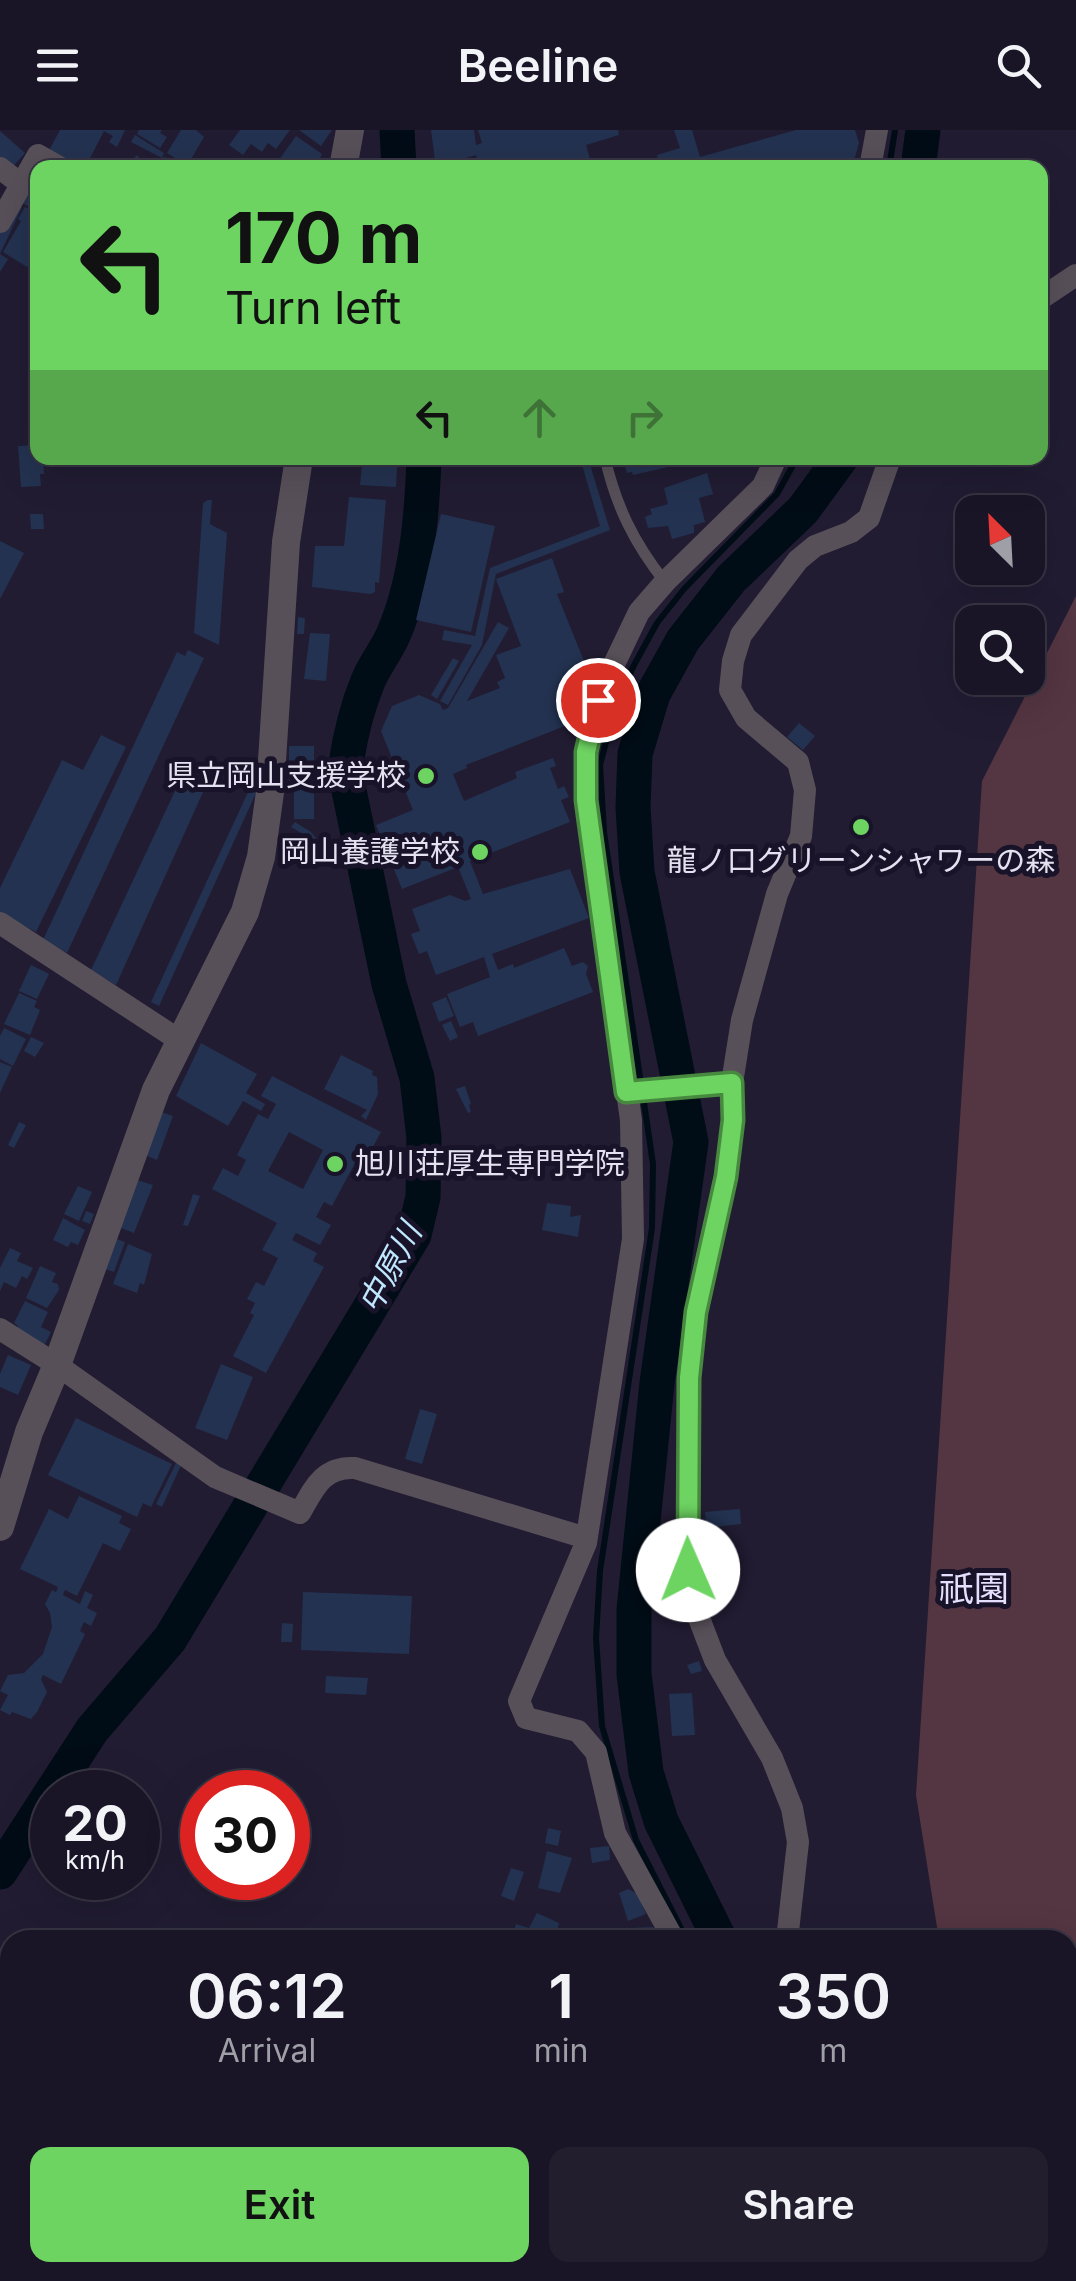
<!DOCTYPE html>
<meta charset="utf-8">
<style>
:root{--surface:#191526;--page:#221e2e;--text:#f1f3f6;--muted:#9f9fa7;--line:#373443;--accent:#6dd361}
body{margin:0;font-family:Inter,"Noto Sans JP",sans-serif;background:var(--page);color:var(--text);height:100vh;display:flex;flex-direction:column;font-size:38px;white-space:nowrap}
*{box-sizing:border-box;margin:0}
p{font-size:32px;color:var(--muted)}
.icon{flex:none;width:55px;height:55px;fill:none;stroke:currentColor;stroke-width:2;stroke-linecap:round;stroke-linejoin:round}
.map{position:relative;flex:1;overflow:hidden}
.panel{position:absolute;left:0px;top:1800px;width:1078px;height:352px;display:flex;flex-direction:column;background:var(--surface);border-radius:30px 30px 0 0;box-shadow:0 10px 40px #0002,0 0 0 2px var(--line)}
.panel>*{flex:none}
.banner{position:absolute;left:30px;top:30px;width:1018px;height:305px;border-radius:20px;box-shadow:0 10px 40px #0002,0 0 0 2px var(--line);background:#6dd361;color:#111;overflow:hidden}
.needle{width:65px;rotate:336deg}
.controls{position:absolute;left:955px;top:365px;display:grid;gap:20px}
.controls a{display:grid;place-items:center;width:90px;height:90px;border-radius:20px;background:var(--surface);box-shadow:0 10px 40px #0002,0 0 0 2px var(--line);font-size:50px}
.speed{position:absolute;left:30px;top:1640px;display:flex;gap:20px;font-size:50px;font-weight:700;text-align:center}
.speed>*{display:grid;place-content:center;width:130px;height:130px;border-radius:50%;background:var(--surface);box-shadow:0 10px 40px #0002,0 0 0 2px var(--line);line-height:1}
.speed small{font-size:25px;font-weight:400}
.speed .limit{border:15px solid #d22;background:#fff;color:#111}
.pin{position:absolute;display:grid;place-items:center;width:85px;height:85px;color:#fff;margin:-42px;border:5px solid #fff;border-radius:50%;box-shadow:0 2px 10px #0007}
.me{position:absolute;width:110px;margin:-55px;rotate:359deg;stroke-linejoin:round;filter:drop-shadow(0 0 8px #0008)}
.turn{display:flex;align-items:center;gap:35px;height:210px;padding:0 30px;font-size:45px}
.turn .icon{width:130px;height:130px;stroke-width:2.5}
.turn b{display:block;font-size:70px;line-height:85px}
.lanes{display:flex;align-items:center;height:95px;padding:0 30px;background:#0003;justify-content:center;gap:50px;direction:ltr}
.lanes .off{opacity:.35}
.eta{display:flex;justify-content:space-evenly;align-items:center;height:170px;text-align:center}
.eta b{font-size:60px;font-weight:600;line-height:70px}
.action{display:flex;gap:20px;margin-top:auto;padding:20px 30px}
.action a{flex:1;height:115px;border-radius:20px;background:var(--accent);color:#111;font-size:40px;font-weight:600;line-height:115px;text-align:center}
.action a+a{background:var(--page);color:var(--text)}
header{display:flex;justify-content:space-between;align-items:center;height:130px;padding:0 30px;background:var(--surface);font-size:45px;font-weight:600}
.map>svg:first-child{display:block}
.green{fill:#543542}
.water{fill:#000c16}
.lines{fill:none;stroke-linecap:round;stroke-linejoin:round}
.stream{stroke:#000c16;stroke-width:6}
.river{stroke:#000c16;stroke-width:35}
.building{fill:#233250;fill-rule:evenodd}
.service{stroke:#585059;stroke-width:11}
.minor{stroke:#585059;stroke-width:22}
.tertiary{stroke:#585059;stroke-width:28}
.route-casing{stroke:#47893f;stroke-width:25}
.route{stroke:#6dd361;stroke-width:18}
.poi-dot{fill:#6dd361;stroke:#181328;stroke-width:4}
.labels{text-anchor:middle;stroke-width:10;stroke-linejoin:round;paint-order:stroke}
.poi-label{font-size:30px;fill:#e4e2f1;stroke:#181328;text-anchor:end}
.water-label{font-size:32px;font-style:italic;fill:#bfe7fe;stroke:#181328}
.quarter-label{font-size:35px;fill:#e4dffd;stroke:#181328}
</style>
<header><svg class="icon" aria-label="menu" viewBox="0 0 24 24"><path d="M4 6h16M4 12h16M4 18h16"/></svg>Beeline<svg class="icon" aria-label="search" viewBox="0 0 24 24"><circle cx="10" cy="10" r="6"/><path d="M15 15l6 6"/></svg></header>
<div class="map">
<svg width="1076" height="2151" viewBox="0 0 1076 2151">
<rect width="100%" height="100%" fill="#211c32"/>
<path class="green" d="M1076,466V2151H792L796,2142H1068V1810H939L916,1665L982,651Z"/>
<path class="water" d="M537,2142H611V2143L601,2151H529Z"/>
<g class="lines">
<g class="stream">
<path d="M889,38L895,0"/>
<path d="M641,954L604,702L600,635L614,582L633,537L657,493L684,459L777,364L797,328"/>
<path d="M643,966L653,1034L652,1098L600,1441L596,1508L602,1596L636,1710L687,1810"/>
<path d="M623,2151L630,2142"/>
</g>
<g class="river">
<path d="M397,0L399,38"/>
<path d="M918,38L923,0"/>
<path d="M0,1742L92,1600L170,1509L414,1105L423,1067L424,1008L417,948L389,854L345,641C349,611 356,580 368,551C375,534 387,520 394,503C417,449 422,385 424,328"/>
<path d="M720,1810L661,1691L646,1642L634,1544V1480L657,1253L691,1012L637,742L633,677L635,624L653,564L683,510L731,449L803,380L841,328"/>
</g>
</g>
<g class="building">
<path d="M60,0H125L117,17L109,12L113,6L104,1L85,38L47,24Z"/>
<path d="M139,0H162L160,3L167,7L160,18L137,4Z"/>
<path d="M181,0H196L204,7L187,36L167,23Z"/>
<path d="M240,0H290L276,19L268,13L262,22L251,14L243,25L229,15Z"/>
<path d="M299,0H332L321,16Z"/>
<path d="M431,0H474L476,15L482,13L478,0H618L619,5L586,15L591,33L575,38H479L476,25L466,28L467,38H436Z"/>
<path d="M674,0H692L700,27L796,0H855L859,13L852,38H660L657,25L680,18Z"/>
<path d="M0,1L25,23L9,41L0,33Z"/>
<path d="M135,5L164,23L162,28L131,12Z"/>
<path d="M296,6L322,24L316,38H281L276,34Z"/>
<path d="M137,25L149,38H124Z"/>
<path d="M163,27L169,28L182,35L158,38Z"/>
<path d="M38,53V81L18,71L25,57L33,61Z"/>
<path d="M16,74L22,77L0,124L8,129L0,142V103Z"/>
<path d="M25,77L38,84V120L27,137L3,122L21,91L18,89Z"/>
<path d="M38,315V328H43L44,344H40L41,356L21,357L18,316Z"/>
<path d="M580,328H588L610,400L496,444L482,515L448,575L440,571L472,515L442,510L444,500L475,506L490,438L600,396Z"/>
<path d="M623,328H689L690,332L633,345L632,342L627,343Z"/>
<path d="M362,335L397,337L396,357L360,355Z"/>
<path d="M707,343L713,364L699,368L705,392L694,395V403L672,409L668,396L648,398L645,387L652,384L650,379L668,374L664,358Z"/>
<path d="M349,367L386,370L379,453L375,452V462L370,464L312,457L315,416H344Z"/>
<path d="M208,370H212L210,394L227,403L219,515L194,503L203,373Z"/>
<path d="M30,384H43L44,399H31Z"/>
<path d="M441,384L495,396L471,502L416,490Z"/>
<path d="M0,411L24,423L0,469Z"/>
<path d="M552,428L564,462L557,464L590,546L587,547L591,555L570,564L580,590L466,635L467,638L453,644L464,671L517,648L515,642L553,628L556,636L550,638L558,659L564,656L569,667L561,670L570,692L470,731L483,764L570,739L589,788L492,824L498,840L513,834L514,838L564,818L572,836L583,832L588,836L586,844L593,862L478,906L473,892L460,897L447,864L490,847L484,827L436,845L427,821L419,824L411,804L420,801L412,779L450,765L465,771L471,769L458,737L402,759L376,695L413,680L381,601L392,576L419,565L440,574L443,580L448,578L498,492L509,498L467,571L500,558L497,552L505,548L496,525L521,516L496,449Z"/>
<path d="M298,487L305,488L304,504H297Z"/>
<path d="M310,503L330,504L326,551L304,549Z"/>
<path d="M188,520L204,528L67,823L43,810L177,522L185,526Z"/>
<path d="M453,528L459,531L437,569L431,565Z"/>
<path d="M799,593L815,606L803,620L787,607Z"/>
<path d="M101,605L126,617L36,802L0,784V758L62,630L83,640Z"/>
<path d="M289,616H314V689H294V662H289Z"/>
<path d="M190,629L213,640L116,855L91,840Z"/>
<path d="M249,660L256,663L159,876L151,872Z"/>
<path d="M295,692L311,702L326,721L321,724L308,707L291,697Z"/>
<path d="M31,835L49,844L37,869L19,861Z"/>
<path d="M19,863L37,871L34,877L40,880L30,905L4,894Z"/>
<path d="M446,867L454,886L439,892L432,873Z"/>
<path d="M451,891L458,907L450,911L442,895Z"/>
<path d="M4,898L26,909L13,936L0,929V906Z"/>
<path d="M31,907L44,913L35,927L24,921Z"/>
<path d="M201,913L257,944L246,963L265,974L261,981L243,971L228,996L176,966Z"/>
<path d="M341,925L373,941L372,945L377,947L378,964L366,990L361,986L367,980L324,959Z"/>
<path d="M0,932L12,937L0,963Z"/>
<path d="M272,946L381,1002L369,1024L362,1020L332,1076L324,1072L316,1087L331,1095L320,1115L296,1103L292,1110L317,1123L313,1131L324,1137L266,1243L233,1226L254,1185L250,1183L255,1173L247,1169L256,1152L264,1156L278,1128L262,1120L277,1093L212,1059L223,1038L238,1046L246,1030L237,1025L258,984L268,989L276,974L261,966ZM289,1002L323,1020L303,1059L268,1041Z"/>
<path d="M465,956L471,974L469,975L471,982L468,983L456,959Z"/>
<path d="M161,982L173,986L157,1030L145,1025Z"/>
<path d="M19,992L26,995L14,1018L8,1015Z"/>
<path d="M134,1049L153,1055L134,1103L116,1096Z"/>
<path d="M78,1056L92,1062L79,1091L64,1084Z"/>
<path d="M193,1064L200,1066L188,1096L183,1095Z"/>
<path d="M547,1073L571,1076L570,1087L581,1085L578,1107L542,1100Z"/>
<path d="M86,1081L94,1084L90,1094L82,1091Z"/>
<path d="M63,1088L85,1100L78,1115L71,1112L68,1117L53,1110Z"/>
<path d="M114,1108L125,1112L114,1142L102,1138Z"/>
<path d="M128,1114L152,1124L144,1155L140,1153L137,1163L113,1154Z"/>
<path d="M10,1118L21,1123L17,1131L33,1138L27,1149L22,1146L16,1158L4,1152L0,1161V1138Z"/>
<path d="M40,1136L56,1143L52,1152L58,1154L59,1160L47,1178L26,1168Z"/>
<path d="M25,1171L48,1182L41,1197L51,1202L44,1216L16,1202L18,1196L14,1193Z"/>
<path d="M8,1225L31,1235L18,1265L0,1257V1244Z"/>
<path d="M221,1234L253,1247L227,1310L195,1298Z"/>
<path d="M420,1279L437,1284L422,1334L405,1329Z"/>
<path d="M76,1288L172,1334L151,1377L143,1373L137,1387L48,1345Z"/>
<path d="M177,1331L182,1333L162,1377L156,1374Z"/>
<path d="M79,1366L122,1386L119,1393L131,1399L120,1421L103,1413L77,1466L65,1460L63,1465L80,1474L85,1461L93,1465L87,1478L97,1483L91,1496L84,1492L80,1501L85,1504L61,1554L43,1545L41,1549L47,1562L37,1582L31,1589L12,1582L10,1585L0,1580L8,1565L0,1561L8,1545L24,1543L43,1524L52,1497L50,1483L45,1474L52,1460L56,1462L58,1457L20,1439L49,1379L68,1389Z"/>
<path d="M740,1379L741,1394L706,1398L705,1382Z"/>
<path d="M303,1462L412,1466L409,1524L301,1520Z"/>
<path d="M282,1493L293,1494L292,1512H281Z"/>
<path d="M699,1531L702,1541L691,1544L687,1535Z"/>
<path d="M326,1546L368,1548L366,1565L325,1563Z"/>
<path d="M692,1563L695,1605L672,1606L669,1564Z"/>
<path d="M548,1698L561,1701L558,1716L545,1713Z"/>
<path d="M609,1716L610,1730L592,1733L590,1718Z"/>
<path d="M547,1721L572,1728L560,1763L538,1758Z"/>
<path d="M511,1738L524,1742L514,1771L501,1766Z"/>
<path d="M628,1759L638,1764L646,1784L628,1791L619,1763Z"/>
<path d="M537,1783L559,1793L555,1810H511L516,1794L529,1798Z"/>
<path d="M653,1797V1810H630L629,1798Z"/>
</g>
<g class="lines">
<path class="service" d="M605,328C616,376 634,413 665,452"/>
<g class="minor">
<path d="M0,38L22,55"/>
<path d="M870,38L877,0"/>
<path d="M0,92L38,25L61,38"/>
<path d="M1040,169L1076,145"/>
<path d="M0,793L179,910"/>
<path d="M626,962L732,953"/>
<path d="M0,1199L57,1235L215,1347L300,1383C314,1358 323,1336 355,1338L586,1408"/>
<path d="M674,1810L615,1703L596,1622L578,1601L526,1588L519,1571L586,1413L633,1109L631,990L593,723L587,670L586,622L597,570L639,482L665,452L763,356L776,328"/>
<path d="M787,1810L798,1712L792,1678L772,1628L715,1530L689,1462V1248L696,1182L726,1047L733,990L732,953L742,890L777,764L801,706L805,660L798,632L746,588L730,560L733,531L741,505L798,430L815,416L851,402L869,388L890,328"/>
<path d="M640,2151L647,2142"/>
</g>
<g class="tertiary">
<path d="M343,38L350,0"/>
<path d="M0,1397L29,1302L57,1235L156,960L245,782L261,727L270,662L286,412L299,328"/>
</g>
</g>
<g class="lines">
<defs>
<path id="route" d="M598,570L586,622V670L626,962L732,953L733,990L726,1047L696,1182L689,1248L688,1440"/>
</defs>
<use href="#route" class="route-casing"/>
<use href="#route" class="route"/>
</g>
<g class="poi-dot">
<circle cx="426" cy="646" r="10"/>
<circle cx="861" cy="697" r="10"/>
<circle cx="480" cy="722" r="10"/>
<circle cx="335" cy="1034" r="10"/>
</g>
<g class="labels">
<g class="poi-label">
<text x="406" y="656">県立岡山支援学校</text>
<text x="460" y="732">岡山養護学校</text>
<text x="861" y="741" text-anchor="middle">龍ノ口グリーンシャワーの森</text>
<text x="355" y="1044" text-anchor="start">旭川荘厚生専門学院</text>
</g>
<g class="water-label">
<text transform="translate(390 1138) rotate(-62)" y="11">中原川</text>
</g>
<g class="quarter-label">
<text x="974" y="1471">祇園</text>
</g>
</g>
</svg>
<div class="controls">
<a><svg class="needle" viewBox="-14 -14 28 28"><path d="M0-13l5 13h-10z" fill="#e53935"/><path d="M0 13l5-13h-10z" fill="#9f9fa7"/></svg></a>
<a><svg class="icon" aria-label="search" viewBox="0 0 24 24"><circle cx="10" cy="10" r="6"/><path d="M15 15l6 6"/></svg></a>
</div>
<div class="speed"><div>20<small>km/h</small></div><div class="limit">30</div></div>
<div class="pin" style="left:598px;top:570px;background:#d93025"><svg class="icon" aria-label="arrive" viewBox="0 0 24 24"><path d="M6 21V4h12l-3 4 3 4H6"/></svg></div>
<svg class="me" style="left:688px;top:1440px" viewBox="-20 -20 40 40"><circle r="19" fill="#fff"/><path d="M0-13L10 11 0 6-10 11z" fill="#6dd361"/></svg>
<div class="banner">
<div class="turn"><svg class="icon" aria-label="left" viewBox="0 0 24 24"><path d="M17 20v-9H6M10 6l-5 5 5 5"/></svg><div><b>170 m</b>Turn left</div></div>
<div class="lanes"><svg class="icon" aria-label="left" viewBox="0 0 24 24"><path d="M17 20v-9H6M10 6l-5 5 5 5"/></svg><svg class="icon off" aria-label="ahead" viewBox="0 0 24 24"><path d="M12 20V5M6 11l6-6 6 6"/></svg><svg class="icon off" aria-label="right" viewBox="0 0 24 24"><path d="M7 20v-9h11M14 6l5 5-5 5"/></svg></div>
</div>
<section class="panel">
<div class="eta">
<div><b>06:12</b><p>Arrival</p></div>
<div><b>1</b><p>min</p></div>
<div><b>350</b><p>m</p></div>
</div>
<div class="action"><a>Exit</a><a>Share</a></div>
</section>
</div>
